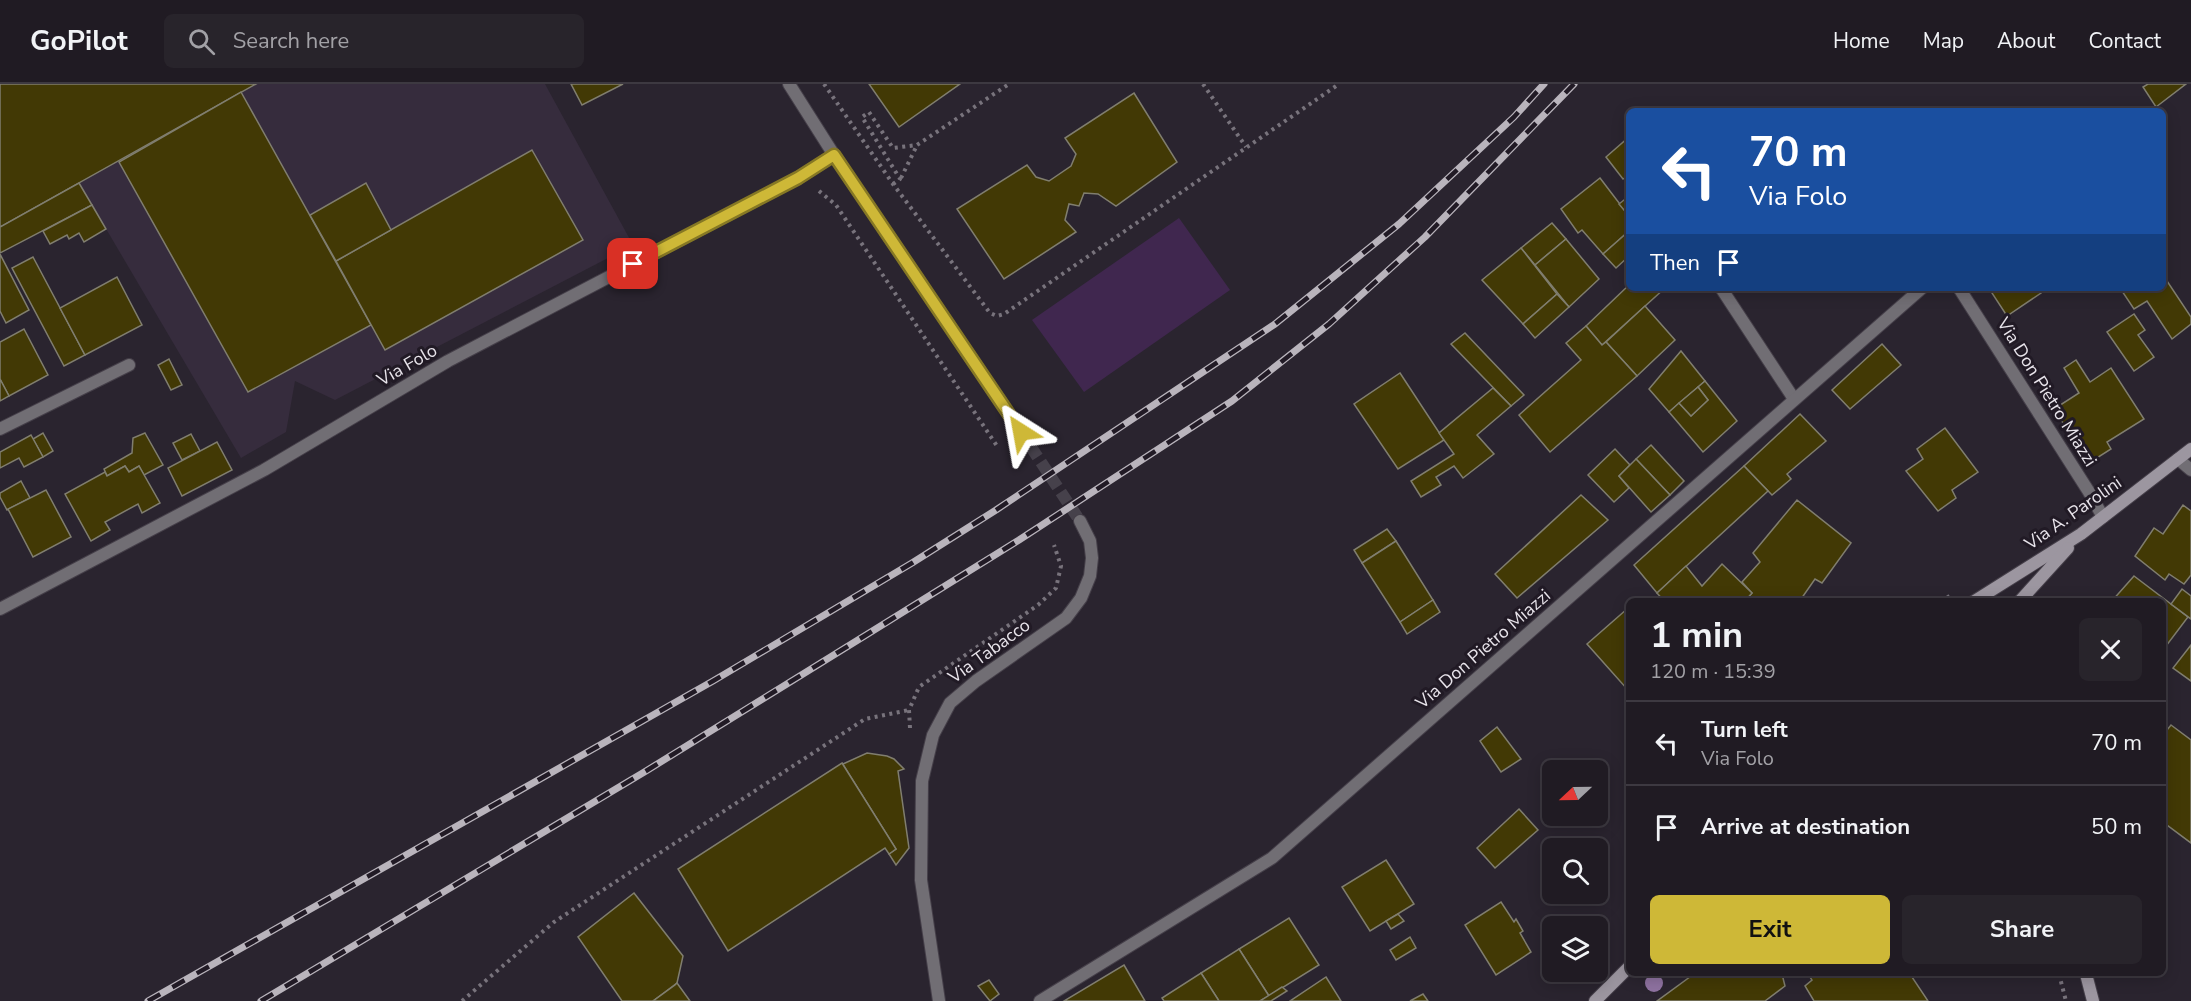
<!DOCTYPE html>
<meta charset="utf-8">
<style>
:root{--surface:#201b23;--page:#28242b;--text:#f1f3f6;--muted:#a2a1a6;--line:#3d3941;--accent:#ceb837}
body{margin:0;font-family:"Nunito Sans",sans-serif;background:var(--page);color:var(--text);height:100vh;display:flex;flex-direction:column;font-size:22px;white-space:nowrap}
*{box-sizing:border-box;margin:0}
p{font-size:20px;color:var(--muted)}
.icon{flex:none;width:33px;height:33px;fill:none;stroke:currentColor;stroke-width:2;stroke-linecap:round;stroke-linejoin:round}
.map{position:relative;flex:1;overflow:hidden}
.details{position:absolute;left:1626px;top:514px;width:540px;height:378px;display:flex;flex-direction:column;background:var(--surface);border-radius:9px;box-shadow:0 3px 15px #0003,0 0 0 2px var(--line)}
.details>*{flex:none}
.guide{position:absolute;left:1626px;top:24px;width:540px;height:183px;border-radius:9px;box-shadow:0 3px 15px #0003,0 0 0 2px var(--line);background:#1a4fa0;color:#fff;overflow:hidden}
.needle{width:39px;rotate:248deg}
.tools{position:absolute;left:1542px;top:676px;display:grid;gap:12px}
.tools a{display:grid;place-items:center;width:66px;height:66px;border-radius:9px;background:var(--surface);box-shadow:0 3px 15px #0003,0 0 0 2px var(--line);font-size:30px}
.pin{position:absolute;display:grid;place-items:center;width:51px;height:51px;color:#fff;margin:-26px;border-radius:12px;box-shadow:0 3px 9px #0006}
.me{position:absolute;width:66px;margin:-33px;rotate:326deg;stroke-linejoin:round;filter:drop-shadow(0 0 4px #0008)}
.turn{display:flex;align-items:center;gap:21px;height:126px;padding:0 24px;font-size:27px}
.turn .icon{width:78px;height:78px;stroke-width:2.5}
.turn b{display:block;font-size:42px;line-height:51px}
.then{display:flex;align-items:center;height:57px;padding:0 24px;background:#0003;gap:12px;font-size:22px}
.round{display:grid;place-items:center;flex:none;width:63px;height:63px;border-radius:9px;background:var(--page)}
.summary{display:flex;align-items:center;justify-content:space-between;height:102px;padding:0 24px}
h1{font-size:36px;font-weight:700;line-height:45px}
.button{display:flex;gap:12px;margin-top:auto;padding:12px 24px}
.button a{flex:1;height:69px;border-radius:9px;background:var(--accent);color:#111;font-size:24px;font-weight:700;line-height:69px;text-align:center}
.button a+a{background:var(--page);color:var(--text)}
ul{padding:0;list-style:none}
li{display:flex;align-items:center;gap:18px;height:84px;padding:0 24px;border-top:2px solid var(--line)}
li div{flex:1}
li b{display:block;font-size:22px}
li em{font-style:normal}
header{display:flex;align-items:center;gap:36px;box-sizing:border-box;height:84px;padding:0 30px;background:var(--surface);border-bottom:2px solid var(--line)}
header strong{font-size:28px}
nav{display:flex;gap:33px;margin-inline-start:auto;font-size:21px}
.search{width:420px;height:54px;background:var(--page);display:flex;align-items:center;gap:15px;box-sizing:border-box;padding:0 21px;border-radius:9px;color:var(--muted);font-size:22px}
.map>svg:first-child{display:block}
.built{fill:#362c3d}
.green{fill:#40274f}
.building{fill:#423905;stroke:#807e6f;stroke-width:1.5}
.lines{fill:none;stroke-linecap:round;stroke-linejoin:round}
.minor-tunnel{stroke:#46414b;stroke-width:12;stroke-dasharray:12 6;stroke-linecap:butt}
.service-casing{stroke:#453f49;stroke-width:14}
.minor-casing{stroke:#453f49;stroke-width:14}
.secondary-casing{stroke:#453f49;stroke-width:14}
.path{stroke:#78737c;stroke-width:4;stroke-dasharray:3 4.5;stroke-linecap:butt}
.service{stroke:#716e74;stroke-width:12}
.minor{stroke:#716e74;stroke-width:12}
.secondary{stroke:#9c96a0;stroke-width:12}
.rail-casing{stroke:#b9b4bc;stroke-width:7}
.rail{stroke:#211a25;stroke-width:4.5;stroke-dasharray:14;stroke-linecap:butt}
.tree{fill:#8e72a0}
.route-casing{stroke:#867824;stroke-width:15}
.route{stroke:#ceb837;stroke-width:10}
.labels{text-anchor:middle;stroke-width:6;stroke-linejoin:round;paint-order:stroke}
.street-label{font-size:18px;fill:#e8e4eb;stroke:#211a25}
</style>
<header>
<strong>GoPilot</strong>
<div class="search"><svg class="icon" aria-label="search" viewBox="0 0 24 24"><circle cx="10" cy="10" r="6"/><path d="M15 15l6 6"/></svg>Search here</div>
<nav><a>Home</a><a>Map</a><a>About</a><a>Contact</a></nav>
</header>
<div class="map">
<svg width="2191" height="917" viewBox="0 0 2191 917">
<rect width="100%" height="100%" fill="#2a242f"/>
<path class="built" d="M0,0H545L633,161L335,316L295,297L286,348L241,374L92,121L0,169Z"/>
<path class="green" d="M1179,134L1230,206L1084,308L1032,236Z"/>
<g class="building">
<path d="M0,0H256L0,143Z"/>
<path d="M571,0H623L582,21Z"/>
<path d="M869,0H960L899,43Z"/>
<path d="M2148,0H2186L2156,23L2143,3Z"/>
<path d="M241,8L371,241L248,308L119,78Z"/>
<path d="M1134,9L1177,78L1116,122L1098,110L1084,109L1079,122L1069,120L1065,136L1076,148L1004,195L957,125L1027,81L1036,93L1049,97L1071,82L1076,70L1065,54Z"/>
<path d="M1629,53V91L1623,95L1606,73Z"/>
<path d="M532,66L583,156L385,266L336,177Z"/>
<path d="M1600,94L1629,132V147L1603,170L1582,146L1578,149L1561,125Z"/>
<path d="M79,99L92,121L0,169V143Z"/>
<path d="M366,99L391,146L336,177L310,131Z"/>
<path d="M1629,112V132L1619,120Z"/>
<path d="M92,121L106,145L84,158L79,149L69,155L67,151L50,160L43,147Z"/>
<path d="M1552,139L1566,155L1535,181L1521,164Z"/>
<path d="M1629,147V172L1616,184L1603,170Z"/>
<path d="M1566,155L1599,195L1569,223L1535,181Z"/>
<path d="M1521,164L1557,210L1523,240L1482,196Z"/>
<path d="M0,170L29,226L6,239L0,227Z"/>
<path d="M33,173L85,271L64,282L12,184Z"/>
<path d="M2163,191L2191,233V240L2172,255L2147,217L2134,225L2120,204H2163Z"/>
<path d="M117,193L142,241L85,271L60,224Z"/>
<path d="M1629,201V204H1665L1602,261L1586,242Z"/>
<path d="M1993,204H2038L2041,209L2007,232L1990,206Z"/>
<path d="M1557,210L1569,223L1535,254L1523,240Z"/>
<path d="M1645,222L1675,256L1637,292L1606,258Z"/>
<path d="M2134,230L2145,246L2138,251L2154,273L2134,287L2107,248Z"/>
<path d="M1586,242L1602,261L1606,258L1637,292L1550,368L1519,331L1581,276L1566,259Z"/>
<path d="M24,245L48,291L9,312L0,295V258Z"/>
<path d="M1465,249L1524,311L1511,322L1451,260Z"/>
<path d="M1882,260L1901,281L1850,325L1832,306Z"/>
<path d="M1681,267L1705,297L1669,328L1649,305Z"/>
<path d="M169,275L182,301L171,306L158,281Z"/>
<path d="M2076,276L2090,298L2111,284L2144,335L2107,358L2111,365L2089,379L2054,325L2079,309L2064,284Z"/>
<path d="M1400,289L1444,356L1398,385L1354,320Z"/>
<path d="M0,295L9,312L0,317Z"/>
<path d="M1705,297L1737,337L1703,368L1669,328L1679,319L1691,332L1708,316L1698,303Z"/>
<path d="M1698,303L1708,316L1691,332L1679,319Z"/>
<path d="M1493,304L1511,322L1477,351L1494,370L1463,394L1454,382L1436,393L1441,401L1421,413L1411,397L1454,370L1439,349Z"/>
<path d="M1800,330L1826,357L1787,390L1791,395L1772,411L1744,382Z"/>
<path d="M1945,344L1978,388L1952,406L1956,414L1938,427L1906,387L1923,375L1917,365Z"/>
<path d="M43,349L53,367L43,373L33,355Z"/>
<path d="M145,349L163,381L144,391L139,382L129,388L125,382L107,392L104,385L132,369L133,354Z"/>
<path d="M191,350L200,367L182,376L173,359Z"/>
<path d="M31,351L43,373L24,383L19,374L0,384V368Z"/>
<path d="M217,358L232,386L182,412L168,384Z"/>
<path d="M1651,361L1684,397L1670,411L1636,375Z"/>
<path d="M1615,365L1630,381L1619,392L1629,404L1614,418L1588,391Z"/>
<path d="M1636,375L1670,411L1651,428L1619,392Z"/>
<path d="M125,382L129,388L139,382L160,419L142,429L138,420L105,438L110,446L91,457L65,410L105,388L107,392Z"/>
<path d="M1744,382L1768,407L1657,509L1634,481Z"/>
<path d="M21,397L30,414L7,426L0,413V409Z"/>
<path d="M46,406L71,453L33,473L8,425Z"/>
<path d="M1581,411L1608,436L1517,514L1495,490Z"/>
<path d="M1797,416L1851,459L1822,499L1815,495L1799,518H1744L1752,509L1742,498L1760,478L1753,469Z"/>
<path d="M2183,421L2191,427V491L2184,500L2169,490L2165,496L2135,472L2154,444L2163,450Z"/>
<path d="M1387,445L1396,457L1362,479L1354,466Z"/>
<path d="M1396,457L1433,516L1400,538L1362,479Z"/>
<path d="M1722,480L1752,509L1744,518H1665L1657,509L1686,482L1702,502Z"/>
<path d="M2134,492L2188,533L2163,566V518H2111Z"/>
<path d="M2182,505L2191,512V535L2171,520Z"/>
<path d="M1433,516L1440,528L1407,550L1400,538Z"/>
<path d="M1627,525L1629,527V603L1627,605L1587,560Z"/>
<path d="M2191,561V597L2173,584Z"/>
<path d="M2171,641L2191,656V759L2163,738V651Z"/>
<path d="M1497,643L1521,675L1501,688L1480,657Z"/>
<path d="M867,669L887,672L894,675L904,685L898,687L909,764L896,781L889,770L896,765L842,679L843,680Z"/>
<path d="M842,679L896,765L889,770L885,764L728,867L678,785Z"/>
<path d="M1519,725L1538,746L1495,784L1477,764Z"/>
<path d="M1386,776L1414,820L1370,847L1342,803Z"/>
<path d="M634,809L683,872L677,899L653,917H622L578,853Z"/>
<path d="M1501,818L1514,838L1516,835L1523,847L1520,849L1531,868L1496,891L1465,841Z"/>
<path d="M1398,830L1404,837L1391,845L1386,837Z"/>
<path d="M1289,834L1319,881L1269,912L1239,865Z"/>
<path d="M1410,853L1416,864L1396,876L1390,866Z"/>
<path d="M1239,865L1269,912L1260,917H1219L1201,889Z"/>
<path d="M1124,881L1145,917H1064Z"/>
<path d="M1201,889L1219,917H1164L1162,914Z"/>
<path d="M1694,890H1782L1785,902L1765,917H1657Z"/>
<path d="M1808,890H1910L1928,917H1814L1805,902L1812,896Z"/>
<path d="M1326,893L1341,917H1290Z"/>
<path d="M989,896L999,910L990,917L978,902Z"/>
<path d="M677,899L690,917H653L675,901Z"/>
<path d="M1282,903L1287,907L1271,917H1260Z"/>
<path d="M1423,910L1428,917H1410Z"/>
</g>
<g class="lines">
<path class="minor-tunnel" d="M1021,348L1080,437"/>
<defs>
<path id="service" d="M1721,204L1794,315"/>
<g id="minor">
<path d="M789,0L834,71L1021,348"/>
<path d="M1959,204L2089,408L2103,433"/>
<path d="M0,345L129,281"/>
<path d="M2178,375L2191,386"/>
<path d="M0,525L264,386L448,277L798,94L834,71"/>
<path d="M939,917L921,796L922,697L933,651L950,619L976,597L1066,534L1081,514L1090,492L1092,474L1090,457L1080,437"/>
<path d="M1040,917L1272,774L1922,204"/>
</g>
<g id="secondary">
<path d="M1973,518L2081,450L2191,365"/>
<path d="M2019,518L2068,464"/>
<path d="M2086,890L2093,917"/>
<path d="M1595,917L1629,883"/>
</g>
</defs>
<use href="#service" class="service-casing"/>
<use href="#minor" class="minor-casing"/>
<use href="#secondary" class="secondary-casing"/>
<g class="path">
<path d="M824,0L893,100L990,229L997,232L1004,230L1339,0"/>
<path d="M1203,0L1246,63"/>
<path d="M901,94L917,61"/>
<path d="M893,100L900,95L862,33L869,28L893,64L917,61L1009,0"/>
<path d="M819,107L836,121L997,362"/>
<path d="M1941,518L1951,511"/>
<path d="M910,644L909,626L919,603L1038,521L1056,504L1061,482L1054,461"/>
<path d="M2059,890L2066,917"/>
<path d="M462,917L554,838L865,635L909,626"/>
</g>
<use href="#service" class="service"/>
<use href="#minor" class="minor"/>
<use href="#secondary" class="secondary"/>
<defs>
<g id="rail">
<path d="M148,917L713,597L912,479L996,426L1275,240L1399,140L1514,33L1544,0"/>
<path d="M261,917L646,687L887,538L1019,456L1232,317L1329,240L1425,153L1574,0"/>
</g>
</defs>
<use href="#rail" class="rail-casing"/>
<use href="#rail" class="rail"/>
</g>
<circle class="tree" cx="1654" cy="899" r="9"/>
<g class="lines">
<defs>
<path id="route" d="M633,180L798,94L834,71L1021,348"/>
</defs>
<use href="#route" class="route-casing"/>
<use href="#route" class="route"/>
</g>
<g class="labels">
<g class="street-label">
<text transform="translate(407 281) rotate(-30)" y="6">Via Folo</text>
<text transform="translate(2047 308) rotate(58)" y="6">Via Don Pietro Miazzi</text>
<text transform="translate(2073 429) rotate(-35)" y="6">Via A. Parolini</text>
<text transform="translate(1483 565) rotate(-41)" y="6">Via Don Pietro Miazzi</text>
<text transform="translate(989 567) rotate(-36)" y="6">Via Tabacco</text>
</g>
</g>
</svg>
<div class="tools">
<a><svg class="needle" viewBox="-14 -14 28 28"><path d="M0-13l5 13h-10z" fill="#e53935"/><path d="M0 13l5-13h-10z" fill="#a2a1a6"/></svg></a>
<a><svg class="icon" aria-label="search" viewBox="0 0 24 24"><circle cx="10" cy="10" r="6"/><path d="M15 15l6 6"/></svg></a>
<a><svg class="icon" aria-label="layers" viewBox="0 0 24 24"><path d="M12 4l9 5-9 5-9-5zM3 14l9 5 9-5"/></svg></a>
</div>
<div class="pin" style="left:633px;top:180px;background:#d93025"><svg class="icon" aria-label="arrive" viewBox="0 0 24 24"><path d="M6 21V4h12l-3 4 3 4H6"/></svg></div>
<svg class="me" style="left:1021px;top:348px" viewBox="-20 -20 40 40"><path d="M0-17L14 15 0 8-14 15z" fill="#ceb837" stroke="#fff" stroke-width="4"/></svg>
<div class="guide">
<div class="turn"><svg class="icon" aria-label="left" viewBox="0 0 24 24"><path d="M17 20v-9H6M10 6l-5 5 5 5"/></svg><div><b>70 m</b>Via Folo</div></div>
<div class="then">Then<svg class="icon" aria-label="arrive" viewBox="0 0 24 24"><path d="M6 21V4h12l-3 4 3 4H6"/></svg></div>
</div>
<section class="details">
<div class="summary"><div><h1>1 min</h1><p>120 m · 15:39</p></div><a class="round"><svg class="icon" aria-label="close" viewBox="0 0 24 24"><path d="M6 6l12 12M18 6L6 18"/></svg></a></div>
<ul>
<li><svg class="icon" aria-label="left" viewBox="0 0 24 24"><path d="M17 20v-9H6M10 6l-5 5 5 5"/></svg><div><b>Turn left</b><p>Via Folo</p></div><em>70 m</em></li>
<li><svg class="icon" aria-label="arrive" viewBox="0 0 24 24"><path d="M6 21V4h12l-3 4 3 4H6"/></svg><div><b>Arrive at destination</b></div><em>50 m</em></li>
</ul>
<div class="button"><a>Exit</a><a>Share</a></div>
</section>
</div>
